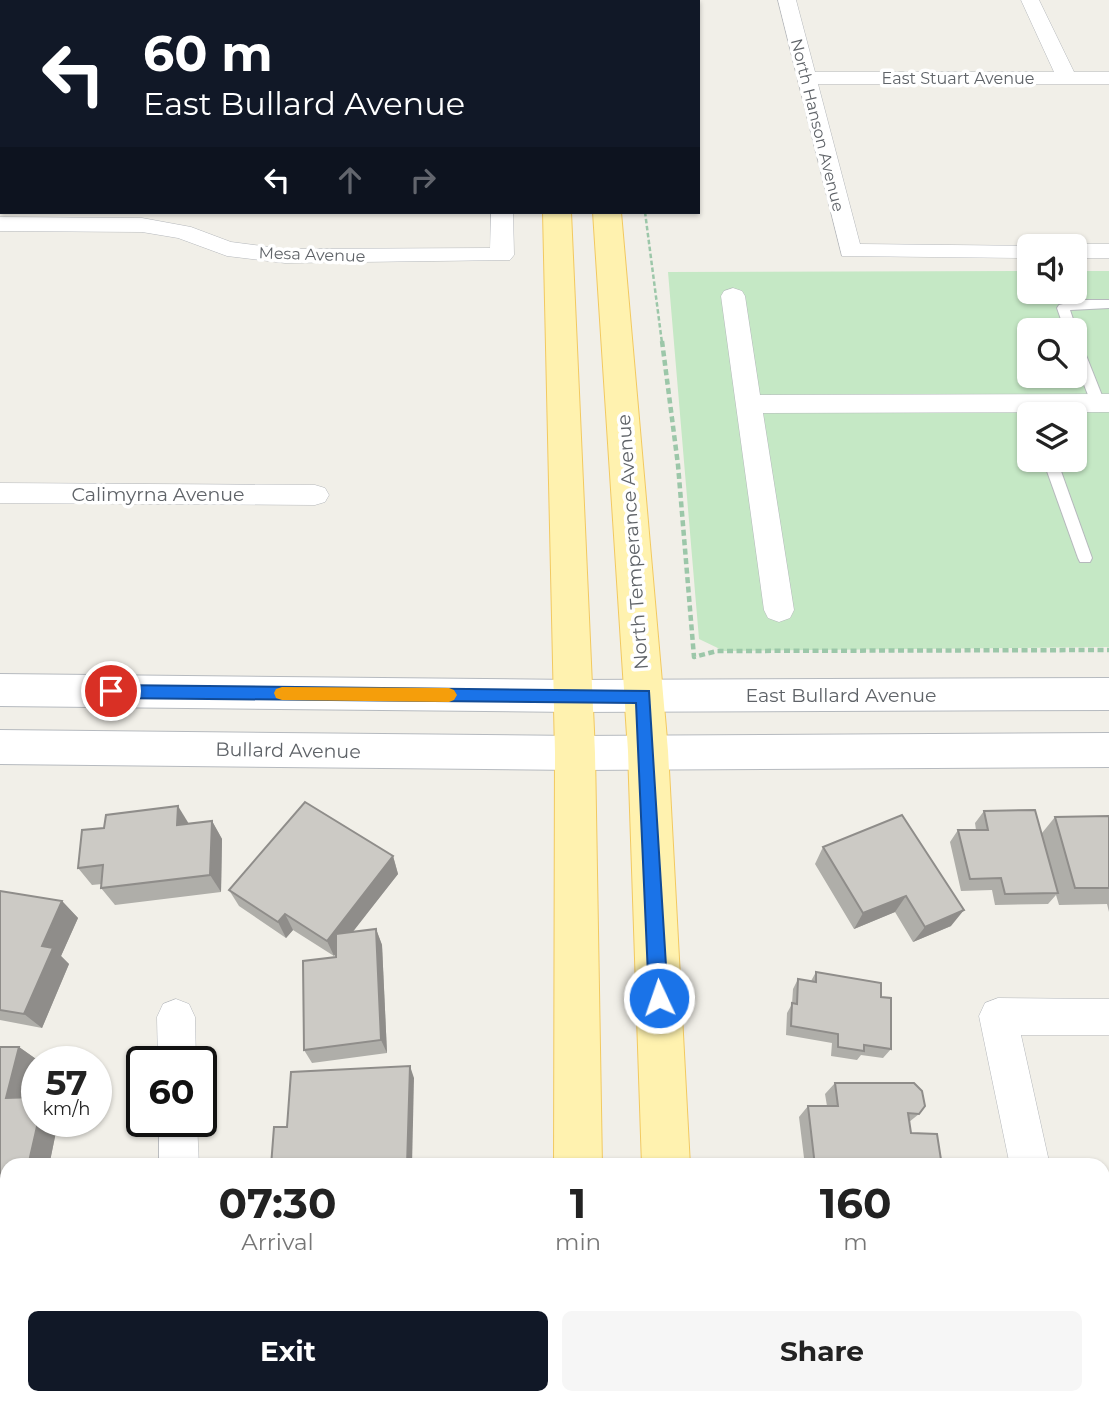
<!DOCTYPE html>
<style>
:root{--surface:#fff;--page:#f6f6f6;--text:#222;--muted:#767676;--accent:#111827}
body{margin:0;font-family:Montserrat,sans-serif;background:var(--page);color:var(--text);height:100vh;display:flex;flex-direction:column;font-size:26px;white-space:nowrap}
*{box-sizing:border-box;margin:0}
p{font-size:23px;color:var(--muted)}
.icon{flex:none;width:38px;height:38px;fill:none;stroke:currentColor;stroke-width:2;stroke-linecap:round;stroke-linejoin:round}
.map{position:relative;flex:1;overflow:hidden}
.panel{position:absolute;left:0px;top:1158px;width:1110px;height:247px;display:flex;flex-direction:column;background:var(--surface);border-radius:21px 21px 0 0;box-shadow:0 2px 5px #0004}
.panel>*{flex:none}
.banner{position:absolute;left:0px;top:0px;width:700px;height:214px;box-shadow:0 2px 5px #0004;background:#111827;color:#fff;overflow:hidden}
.buttons{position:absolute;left:1017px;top:234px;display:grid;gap:14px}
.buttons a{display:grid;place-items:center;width:70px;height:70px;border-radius:10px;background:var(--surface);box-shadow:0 2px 5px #0004;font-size:35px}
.speed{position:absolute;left:21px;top:1046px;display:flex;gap:14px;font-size:35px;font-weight:700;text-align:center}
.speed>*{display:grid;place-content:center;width:91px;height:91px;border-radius:50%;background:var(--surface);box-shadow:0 2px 5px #0004;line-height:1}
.speed small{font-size:18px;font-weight:400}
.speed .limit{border:4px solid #111;border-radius:10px;background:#fff;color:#111}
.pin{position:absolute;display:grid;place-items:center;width:60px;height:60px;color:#fff;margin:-30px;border:4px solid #fff;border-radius:50%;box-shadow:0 2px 7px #0007}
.me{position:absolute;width:77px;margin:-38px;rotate:357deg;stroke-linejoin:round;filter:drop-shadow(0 0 5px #0008)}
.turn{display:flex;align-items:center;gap:24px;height:147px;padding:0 28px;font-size:32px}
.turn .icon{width:91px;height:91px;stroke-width:2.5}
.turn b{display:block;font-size:49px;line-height:60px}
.lanes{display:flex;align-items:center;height:66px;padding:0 28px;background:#0003;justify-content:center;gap:35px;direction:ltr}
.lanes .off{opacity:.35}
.eta{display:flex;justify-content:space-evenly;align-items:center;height:119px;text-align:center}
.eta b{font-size:42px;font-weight:700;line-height:49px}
.cta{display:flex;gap:14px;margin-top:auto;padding:14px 28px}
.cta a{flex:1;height:80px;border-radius:10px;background:var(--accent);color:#fff;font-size:28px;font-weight:700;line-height:80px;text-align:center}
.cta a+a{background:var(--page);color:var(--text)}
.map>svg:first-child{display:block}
.green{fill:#c5e8c5;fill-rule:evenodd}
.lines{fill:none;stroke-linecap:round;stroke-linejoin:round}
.service-casing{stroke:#b5b8bc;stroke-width:2}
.minor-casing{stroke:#b5b8bc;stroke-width:1}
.secondary-casing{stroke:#b6babf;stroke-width:2}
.primary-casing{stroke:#f2c960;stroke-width:2}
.path-far1{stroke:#9cc7a9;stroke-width:2.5;stroke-dasharray:4.5 2.5;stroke-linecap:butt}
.path{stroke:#9cc7a9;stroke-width:4.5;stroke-dasharray:6 3.5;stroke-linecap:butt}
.service{fill:#fff;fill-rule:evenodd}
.minor{fill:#fff;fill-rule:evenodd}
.secondary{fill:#fff;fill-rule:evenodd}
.primary{fill:#fff2af;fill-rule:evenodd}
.wall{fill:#afaea9}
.shaded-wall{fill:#8f8d8a}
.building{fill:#cccac5;stroke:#8f8d8a;stroke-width:2}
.route{fill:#1a73e8;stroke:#114b97;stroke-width:2}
.slow{fill:#f59e0b}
.labels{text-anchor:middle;stroke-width:7;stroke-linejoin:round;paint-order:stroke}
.far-street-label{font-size:16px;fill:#5f6368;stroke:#fff}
.street-label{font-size:19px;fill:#5f6368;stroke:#fff}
</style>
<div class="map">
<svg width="1109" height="1404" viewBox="0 0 1109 1404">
<rect width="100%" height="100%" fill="#f1efe8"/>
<path class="green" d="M1029,271V292H1074L1075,271H1109V647L724,651L699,639L668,272ZM1029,331H1074V376H1029ZM1029,415H1074V460H1029Z"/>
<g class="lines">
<defs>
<g id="service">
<path d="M1079,300H1109V308L1070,310L1077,331L1074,334V331H1065L1057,308L1059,305Z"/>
<path d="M1074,336L1080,340L1105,403L1103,406H1093L1091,403L1074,358Z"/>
<path d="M1043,460H1057L1092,558L1090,562H1080L1078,558Z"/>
</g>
<g id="minor">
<path d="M225,0H243L224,2Z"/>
<rect x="494" y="0" width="18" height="2"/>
<path d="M778,0H796L815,72H1054L1021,0H1039L1074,72H1109V84H818L860,244L1037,246L1029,247V258L842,256Z"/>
<rect x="0" y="49" width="2" height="12"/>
<path d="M491,212H513L514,255L510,260L285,263L227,256L178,238L142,232L0,231V217L142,218L191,227L231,242L285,249L490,248Z"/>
<path d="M1074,244H1109V258H1074V247H1065Z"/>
<path d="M733,288L742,291L745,296L760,395L1109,394V412L763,413L794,610L790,618L779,622L768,618L764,610L721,296L724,291Z"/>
<path d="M0,483L315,485L325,488L329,495L325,502L315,505L0,503Z"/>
<path d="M998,998L1109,999V1035H1021L1050,1166H1010L979,1016L985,1003Z"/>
<path d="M176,999L189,1004L195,1017L196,1062H158L157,1017L163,1004Z"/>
<path d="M159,1122H197L199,1166H159Z"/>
<path d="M145,1398H189L188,1404H144Z"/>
<path d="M1057,1398H1101L1103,1404H1059Z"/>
</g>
<g id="secondary">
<path d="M0,674L573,680L1109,678V710L573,712L0,706Z"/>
<path d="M0,730L575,736L1109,733V767L575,770L0,764Z"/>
</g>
<g id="primary">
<rect x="539" y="0" width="22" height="2"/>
<rect x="580" y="0" width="22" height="2"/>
<path d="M543,212H571L595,753L602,1166H554L555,753Z"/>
<path d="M593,212H621L668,751L690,1166H642L628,751Z"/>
<rect x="553" y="1398" width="54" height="6"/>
<rect x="650" y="1398" width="54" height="6"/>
</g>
</defs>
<use href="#service" class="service-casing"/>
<use href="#minor" class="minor-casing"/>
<use href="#secondary" class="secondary-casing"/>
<use href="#primary" class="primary-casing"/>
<path class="path-far1" d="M645,212L662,343"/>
<path class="path" d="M662,341L678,465L694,657L717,651L1109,650"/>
<use href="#service" class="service"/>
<use href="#minor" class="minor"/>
<use href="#secondary" class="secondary"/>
<use href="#primary" class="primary"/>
</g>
<g class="wall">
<path d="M984,811L1042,833L1055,817L1109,816V912L1107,904L1059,905L1056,895L1048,904L995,905L992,890L961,891L950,842L958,830H976L975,823Z"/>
<path d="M902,815L951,926L913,942L895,912L854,929L815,864L823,847Z"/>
<path d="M212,821L222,839L221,892L115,905L101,888L102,884L92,885L78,868L189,824Z"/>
<path d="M393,856L398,874L352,932L376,929L382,945L387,1053L312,1063L304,1050L336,957V953L334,956L293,930L286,938L239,906L229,890Z"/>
<path d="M0,891L62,901L78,918L61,956L69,964L42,1028L0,1020Z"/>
<path d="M816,972L881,997L891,1049L883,1058L861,1055L857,1060L831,1056L832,1043L786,1035L787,1013L792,1004L793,989L798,979L811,981Z"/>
<path d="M0,1047H19L36,1059L27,1098L37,1122H58L49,1166H7V1187H0Z"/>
<path d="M835,1083L919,1114L909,1122L911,1133L942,1166H805L799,1117L808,1106H827L825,1094Z"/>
<rect x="0" y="1204" width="7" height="153"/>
<path d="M833,1398H989L990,1404H834Z"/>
</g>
<g class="shaded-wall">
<path d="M178,806L189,824L177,825Z"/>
<path d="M212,821L222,839L221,892L210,875Z"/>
<path d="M393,856L398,874L334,956L327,941Z"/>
<path d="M906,896L895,912L854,929L863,913Z"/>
<path d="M62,901L78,918L61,956L69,964L42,1028L24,1014L42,946Z"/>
<path d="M964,910L951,926L913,942L925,927Z"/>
<path d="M285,914L293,930L286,938L278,922Z"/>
<path d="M376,929L382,945L387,1053L381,1040Z"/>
<path d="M19,1047L36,1059L24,1109L6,1098Z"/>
<path d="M410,1066L414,1078L412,1166H407Z"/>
<path d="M38,1122H58L49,1166H28Z"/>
</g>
<g class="building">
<path d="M305,802L393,856L327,941L285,914L278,922L229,890Z"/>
<path d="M178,806L177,825L212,821L210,875L101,888L103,865L78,868L82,830L104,828L106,815Z"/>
<path d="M1035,810L1058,893L1005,894L1001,878L970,879L958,830H988L984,811Z"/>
<path d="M902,815L964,910L925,927L906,896L863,913L823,847Z"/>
<path d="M1109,816V888H1075L1055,817Z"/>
<path d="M0,891L62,901L42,946L53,948L24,1014L0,1010Z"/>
<path d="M376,929L381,1040L304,1050L303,961L336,957V934Z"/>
<path d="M816,972L881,983V997L891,998V1049L864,1045V1051L838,1047V1034L791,1026L792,1003L797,1004L798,979L816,982Z"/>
<path d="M0,1047H19L6,1098L37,1097V1122H38L28,1166H7V1178H0Z"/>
<path d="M410,1066L407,1166H271L274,1127H287L291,1072Z"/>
<path d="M835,1083H914L922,1091L925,1106L919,1114L908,1113L911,1133L937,1134L942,1166H815L808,1106H838Z"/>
<rect x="0" y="1204" width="7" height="150"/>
<path d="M845,1398H989L990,1404H845Z"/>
</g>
<path class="route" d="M111,685L649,691L668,998L665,1005L659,1007L652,1005L649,998L636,703L111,698L104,691Z"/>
<path class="slow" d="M282,687L449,688L454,690L457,695L454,700L449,702L282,700L276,698L274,693L276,689Z"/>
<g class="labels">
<g class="far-street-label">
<text x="958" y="84">East Stuart Avenue</text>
<text transform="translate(818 125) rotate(76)" y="6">North Hanson Avenue</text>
<text transform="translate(312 254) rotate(2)" y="6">Mesa Avenue</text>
</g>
<g class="street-label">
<text x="158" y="501">Calimyrna Avenue</text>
<text transform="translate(632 542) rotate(-94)" y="7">North Temperance Avenue</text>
<text x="841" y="702">East Bullard Avenue</text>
<text transform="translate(288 750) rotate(1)" y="7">Bullard Avenue</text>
</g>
</g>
</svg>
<div class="buttons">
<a><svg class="icon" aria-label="sound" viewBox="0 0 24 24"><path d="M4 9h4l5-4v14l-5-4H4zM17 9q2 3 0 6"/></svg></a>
<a><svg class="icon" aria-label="search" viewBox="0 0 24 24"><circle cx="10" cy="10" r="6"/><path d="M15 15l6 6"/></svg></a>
<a><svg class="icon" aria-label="layers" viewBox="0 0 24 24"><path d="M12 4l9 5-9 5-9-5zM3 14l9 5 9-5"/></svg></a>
</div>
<div class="speed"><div>57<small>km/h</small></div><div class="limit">60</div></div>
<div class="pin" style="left:111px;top:691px;background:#d93025"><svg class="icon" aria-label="arrive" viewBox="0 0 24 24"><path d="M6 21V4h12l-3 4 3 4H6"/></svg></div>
<svg class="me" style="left:659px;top:998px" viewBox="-20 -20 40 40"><circle r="17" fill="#1a73e8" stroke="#fff" stroke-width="3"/><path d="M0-11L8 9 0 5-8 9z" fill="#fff"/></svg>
<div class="banner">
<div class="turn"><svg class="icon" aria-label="left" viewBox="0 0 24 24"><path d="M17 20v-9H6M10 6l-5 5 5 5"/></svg><div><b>60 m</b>East Bullard Avenue</div></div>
<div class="lanes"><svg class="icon" aria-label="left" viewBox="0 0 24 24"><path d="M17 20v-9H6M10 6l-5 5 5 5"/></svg><svg class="icon off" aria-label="ahead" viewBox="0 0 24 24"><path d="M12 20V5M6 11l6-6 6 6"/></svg><svg class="icon off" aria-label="right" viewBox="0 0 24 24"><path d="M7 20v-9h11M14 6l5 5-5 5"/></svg></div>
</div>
<section class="panel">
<div class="eta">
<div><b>07:30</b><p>Arrival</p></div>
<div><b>1</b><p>min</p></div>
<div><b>160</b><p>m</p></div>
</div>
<div class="cta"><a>Exit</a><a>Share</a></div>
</section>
</div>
